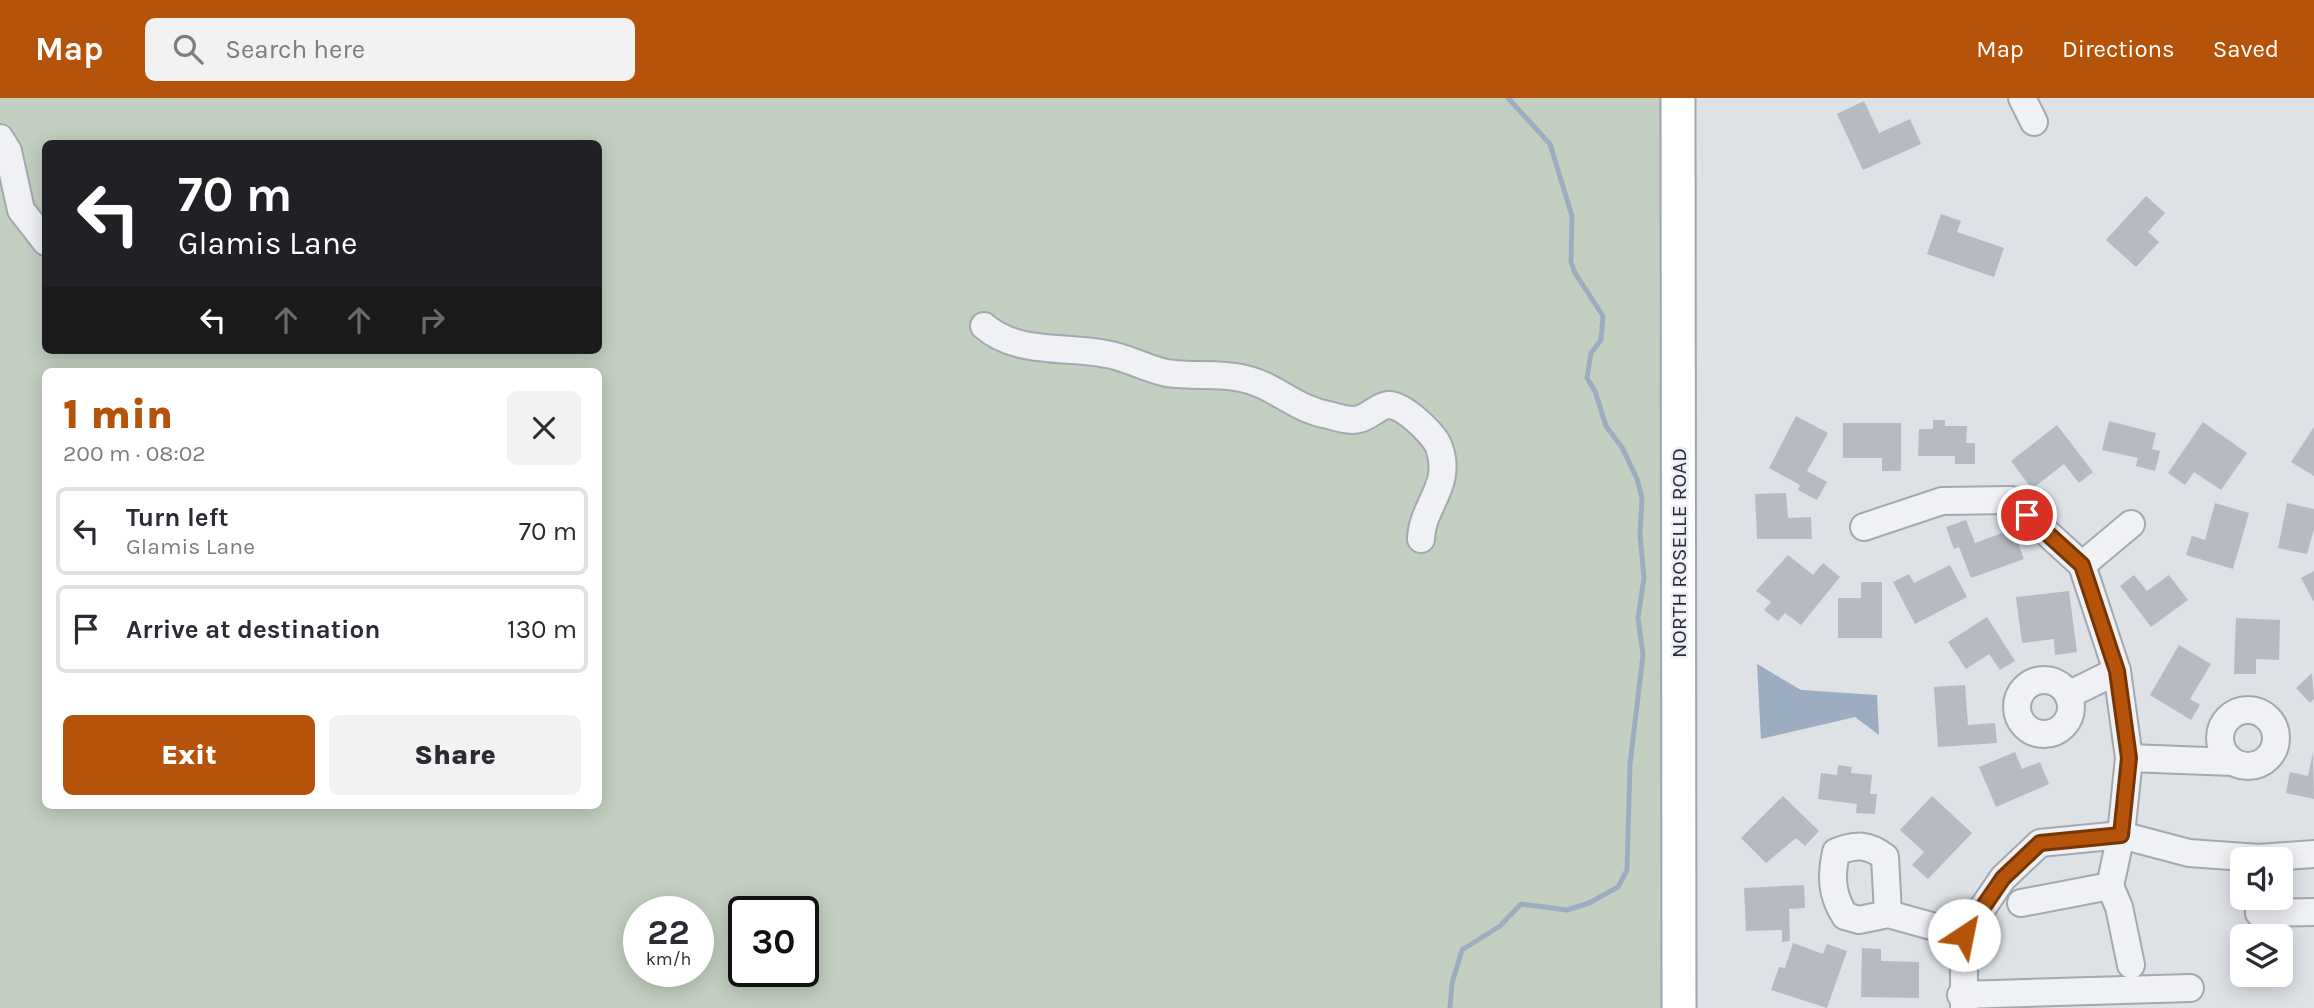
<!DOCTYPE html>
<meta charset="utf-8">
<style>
:root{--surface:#fff;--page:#f2f2f3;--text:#2b2b33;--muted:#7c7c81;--line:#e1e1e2;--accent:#b45309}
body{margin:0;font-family:Karla,sans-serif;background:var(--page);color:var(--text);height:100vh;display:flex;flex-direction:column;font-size:26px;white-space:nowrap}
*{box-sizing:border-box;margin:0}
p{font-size:23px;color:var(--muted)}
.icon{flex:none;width:38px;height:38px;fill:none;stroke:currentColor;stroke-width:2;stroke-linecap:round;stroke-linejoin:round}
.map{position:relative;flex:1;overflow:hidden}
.panel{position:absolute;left:42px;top:270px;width:560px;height:441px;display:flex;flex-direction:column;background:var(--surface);border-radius:10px;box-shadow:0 4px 18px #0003}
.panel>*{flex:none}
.hud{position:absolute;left:42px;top:42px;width:560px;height:214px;border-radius:10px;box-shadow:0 4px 18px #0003;background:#202124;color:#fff;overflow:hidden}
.buttons{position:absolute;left:2230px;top:749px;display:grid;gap:14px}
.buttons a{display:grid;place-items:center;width:63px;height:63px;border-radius:10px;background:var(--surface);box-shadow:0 4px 18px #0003;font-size:35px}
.speed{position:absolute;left:623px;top:798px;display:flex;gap:14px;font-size:35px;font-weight:700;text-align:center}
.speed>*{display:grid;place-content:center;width:91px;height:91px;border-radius:50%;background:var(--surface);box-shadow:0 4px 18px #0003;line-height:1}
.speed small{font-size:18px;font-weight:400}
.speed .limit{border:4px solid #111;border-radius:10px;background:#fff;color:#111}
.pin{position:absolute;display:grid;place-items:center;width:60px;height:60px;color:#fff;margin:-30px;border:4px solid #fff;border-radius:50%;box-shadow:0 2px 7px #0007}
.me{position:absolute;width:77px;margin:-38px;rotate:34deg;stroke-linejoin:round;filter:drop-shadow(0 0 5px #0008)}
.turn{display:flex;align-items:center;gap:24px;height:147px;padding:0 21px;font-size:32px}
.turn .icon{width:91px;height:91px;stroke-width:2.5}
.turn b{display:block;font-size:49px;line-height:60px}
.lanes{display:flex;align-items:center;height:66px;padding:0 21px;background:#0003;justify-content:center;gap:35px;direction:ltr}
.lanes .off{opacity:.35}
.round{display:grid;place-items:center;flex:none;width:74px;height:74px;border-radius:10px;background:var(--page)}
.summary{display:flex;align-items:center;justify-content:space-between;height:119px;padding:0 21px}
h1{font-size:42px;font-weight:800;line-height:52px;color:var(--accent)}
.action{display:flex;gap:14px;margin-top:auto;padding:14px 21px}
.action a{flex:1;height:80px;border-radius:10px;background:var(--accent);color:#fff;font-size:28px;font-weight:800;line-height:80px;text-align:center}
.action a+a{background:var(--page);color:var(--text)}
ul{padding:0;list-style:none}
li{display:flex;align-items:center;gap:21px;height:88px;margin:0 14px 10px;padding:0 7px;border:4px solid var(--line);border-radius:10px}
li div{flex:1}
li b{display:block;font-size:26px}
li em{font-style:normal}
header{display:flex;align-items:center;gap:42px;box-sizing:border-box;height:98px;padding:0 35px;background:var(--accent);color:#fff}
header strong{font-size:33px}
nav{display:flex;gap:38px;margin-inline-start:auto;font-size:24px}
.search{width:490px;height:63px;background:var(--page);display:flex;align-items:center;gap:18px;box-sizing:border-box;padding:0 24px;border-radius:10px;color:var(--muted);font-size:26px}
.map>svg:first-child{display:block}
.green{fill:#c3cfc0;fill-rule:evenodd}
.water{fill:#9cadc2}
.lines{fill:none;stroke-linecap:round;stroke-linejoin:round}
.stream{stroke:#9cadc2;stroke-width:5}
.building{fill:#b6bac2}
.minor-casing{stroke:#a4a8af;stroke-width:30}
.major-casing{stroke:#9fa5b0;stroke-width:37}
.minor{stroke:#f0f1f5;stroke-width:26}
.major{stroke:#fff;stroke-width:33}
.route-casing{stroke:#753606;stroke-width:18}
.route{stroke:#b45309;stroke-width:12}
.labels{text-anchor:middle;stroke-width:5;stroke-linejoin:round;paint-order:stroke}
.street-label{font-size:21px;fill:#292e3b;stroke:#edeff4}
</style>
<header>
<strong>Map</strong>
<div class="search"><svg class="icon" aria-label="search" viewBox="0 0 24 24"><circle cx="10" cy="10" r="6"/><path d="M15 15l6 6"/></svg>Search here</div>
<nav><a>Map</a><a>Directions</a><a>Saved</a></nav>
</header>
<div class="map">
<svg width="2314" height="910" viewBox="0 0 2314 910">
<rect width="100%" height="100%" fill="#dee1e6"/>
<path class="green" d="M0,0H1663V910H0ZM46,46H598V252H46ZM46,273H598V707H46ZM639,814H698V873H639ZM744,814H803V873H744Z"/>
<path class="water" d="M1757,566L1801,592L1877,597L1879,637L1855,619L1761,641Z"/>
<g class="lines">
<path class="stream" d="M1450,910L1452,885L1462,852L1500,828L1521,806L1567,812L1589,805L1618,789L1627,772L1630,666L1643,557L1638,520L1644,480L1640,437L1642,400L1637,381L1623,351L1606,328L1595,293L1587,280L1591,255L1601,242L1603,218L1575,175L1571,164L1572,118L1550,46L1508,0"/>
</g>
<g class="building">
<path d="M1864,3L1879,35L1910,21L1921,46L1863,72L1837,16Z"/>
<path d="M2146,98L2165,115L2148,134L2159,144L2136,169L2106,142Z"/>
<path d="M1941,116L1961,123L1957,134L2004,150L1994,179L1927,156Z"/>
<path d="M1796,318L1828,335L1807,373L1827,384L1817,402L1798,392L1800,387L1769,370Z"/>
<path d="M1933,322H1945V328H1967L1966,345H1975V366H1955V358H1918L1919,331H1933Z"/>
<path d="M2109,323L2156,335L2152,351L2160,353L2155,373L2136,368L2138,360L2102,352Z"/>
<path d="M2203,324L2247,355L2221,392L2194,374L2185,387L2168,375Z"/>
<path d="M1843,325H1901V373H1882V360H1843Z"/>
<path d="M2057,327L2093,374L2079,385L2064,366L2032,391L2011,363Z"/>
<path d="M2314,329V378L2291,364Z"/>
<path d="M1786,395L1788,420L1811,419L1812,441H1757L1755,396Z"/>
<path d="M2215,405L2249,415L2233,471L2186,457L2192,438L2205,442Z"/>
<path d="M2287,405L2314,411V431L2307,456L2278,450Z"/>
<path d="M1966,422L1975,445L2013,431L2024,461L1971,480L1959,449L1954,451L1946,429Z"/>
<path d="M1788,457L1813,477L1823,465L1840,479L1801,527L1785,515L1778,523L1764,512L1771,504L1756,493Z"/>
<path d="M1950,467L1967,499L1915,526L1893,484L1909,476L1914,485Z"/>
<path d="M2314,473V504L2301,480Z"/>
<path d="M2134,477L2147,493L2169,477L2188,502L2151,529L2120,488Z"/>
<path d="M1861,484H1882V540H1838V500H1861Z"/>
<path d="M2069,493L2077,554L2055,557L2054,541L2022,545L2016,499Z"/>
<path d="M1987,519L2015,563L2000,572L1989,556L1966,571L1948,544Z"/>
<path d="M2236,520L2280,522L2279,562L2256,561V576H2234Z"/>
<path d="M2179,547L2211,566L2190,601L2200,607L2191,622L2150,597Z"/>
<path d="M2312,575L2314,601L2310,605L2296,590Z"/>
<path d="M1965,587L1968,627L1995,625L1997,645L1938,649L1934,589Z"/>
<path d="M2015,654L2022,671L2040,664L2049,686L1996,709L1979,669Z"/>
<path d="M2313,654L2314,701L2286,695L2290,674L2308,678Z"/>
<path d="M1838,667L1852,669L1851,675L1872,677L1870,696H1877L1875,716L1856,715L1857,706L1818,701L1821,675L1837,677Z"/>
<path d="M1783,698L1819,733L1805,748L1796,740L1766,765L1741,740Z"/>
<path d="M1932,698L1972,735L1928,781L1912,767L1924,754L1900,732Z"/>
<path d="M1804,787L1805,810L1789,811L1790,843L1782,844V832L1746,833L1744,790Z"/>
<path d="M1793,845L1823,856L1827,846L1847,853L1827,910L1771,892L1779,869L1785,870Z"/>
<path d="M1862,850L1881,851V863L1919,864V900L1861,899Z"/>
</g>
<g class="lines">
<defs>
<g id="minor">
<path d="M2022,0L2034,24"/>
<path d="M0,40L8,53L21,112L46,144"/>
<path d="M984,228C1017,257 1067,248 1106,256C1127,259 1146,271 1167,275C1192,279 1217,275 1241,280C1274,286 1294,311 1328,317C1337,319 1350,324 1359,321C1369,319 1378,308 1388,307C1402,305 1435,337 1439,349C1453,388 1422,407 1421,441"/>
<path d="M1864,429L1942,403L2011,402L2082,467L2117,573L2129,660L2121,737L2110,788L2021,805"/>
<path d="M2082,467L2131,426"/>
<circle cx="2044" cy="609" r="27"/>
<path d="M2068,597L2117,573"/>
<circle cx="2248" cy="640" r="28"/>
<path d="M2129,660L2233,664"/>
<path d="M2110,788L2119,809L2131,867"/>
<path d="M2259,800V815L2314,814"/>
<path d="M1888,816L1885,759C1868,746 1856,746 1836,754C1831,778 1831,796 1845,818L1859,822L1888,816L1964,837"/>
<path d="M1961,897L2190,890"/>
<path d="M1964,910V837L2003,780L2040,745L2121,737L2189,755L2259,760L2314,756"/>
</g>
<path id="major" d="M1678,0L1679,910"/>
</defs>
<use href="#minor" class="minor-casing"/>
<use href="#major" class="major-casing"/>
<use href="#minor" class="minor"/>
<use href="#major" class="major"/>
</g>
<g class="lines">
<defs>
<path id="route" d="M1964,837L2003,780L2040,745L2121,737L2129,660L2117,573L2082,467L2027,417"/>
</defs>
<use href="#route" class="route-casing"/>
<use href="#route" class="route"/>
</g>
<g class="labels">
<g class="street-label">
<text transform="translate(1679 455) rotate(-90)" y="7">NORTH ROSELLE ROAD</text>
</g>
</g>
</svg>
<div class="buttons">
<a><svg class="icon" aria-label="sound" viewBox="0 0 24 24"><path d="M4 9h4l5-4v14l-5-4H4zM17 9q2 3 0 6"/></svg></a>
<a><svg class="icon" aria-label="layers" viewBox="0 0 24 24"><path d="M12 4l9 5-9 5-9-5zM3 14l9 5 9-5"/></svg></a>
</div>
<div class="speed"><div>22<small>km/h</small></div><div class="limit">30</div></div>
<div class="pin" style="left:2027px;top:417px;background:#d93025"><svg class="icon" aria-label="arrive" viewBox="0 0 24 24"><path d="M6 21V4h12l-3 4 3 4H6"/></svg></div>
<svg class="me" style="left:1964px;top:837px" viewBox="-20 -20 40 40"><circle r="19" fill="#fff"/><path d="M0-13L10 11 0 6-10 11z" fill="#b45309"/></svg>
<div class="hud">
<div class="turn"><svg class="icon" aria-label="left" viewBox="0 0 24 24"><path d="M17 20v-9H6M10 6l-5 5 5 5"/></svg><div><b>70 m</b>Glamis Lane</div></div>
<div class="lanes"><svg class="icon" aria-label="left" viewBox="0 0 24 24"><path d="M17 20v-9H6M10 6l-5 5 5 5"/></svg><svg class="icon off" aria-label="ahead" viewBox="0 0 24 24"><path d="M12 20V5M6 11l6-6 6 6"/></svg><svg class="icon off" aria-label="ahead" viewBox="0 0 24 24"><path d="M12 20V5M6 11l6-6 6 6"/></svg><svg class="icon off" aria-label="right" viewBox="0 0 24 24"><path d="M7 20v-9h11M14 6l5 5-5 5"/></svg></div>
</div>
<section class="panel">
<div class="summary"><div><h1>1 min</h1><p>200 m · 08:02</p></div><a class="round"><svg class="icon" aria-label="close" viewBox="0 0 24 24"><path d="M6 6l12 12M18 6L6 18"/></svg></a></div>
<ul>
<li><svg class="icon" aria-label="left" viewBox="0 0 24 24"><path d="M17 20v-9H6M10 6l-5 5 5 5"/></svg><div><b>Turn left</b><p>Glamis Lane</p></div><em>70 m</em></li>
<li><svg class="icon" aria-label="arrive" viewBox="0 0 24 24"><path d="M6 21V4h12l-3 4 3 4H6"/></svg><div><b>Arrive at destination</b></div><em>130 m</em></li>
</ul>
<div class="action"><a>Exit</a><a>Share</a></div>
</section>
</div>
